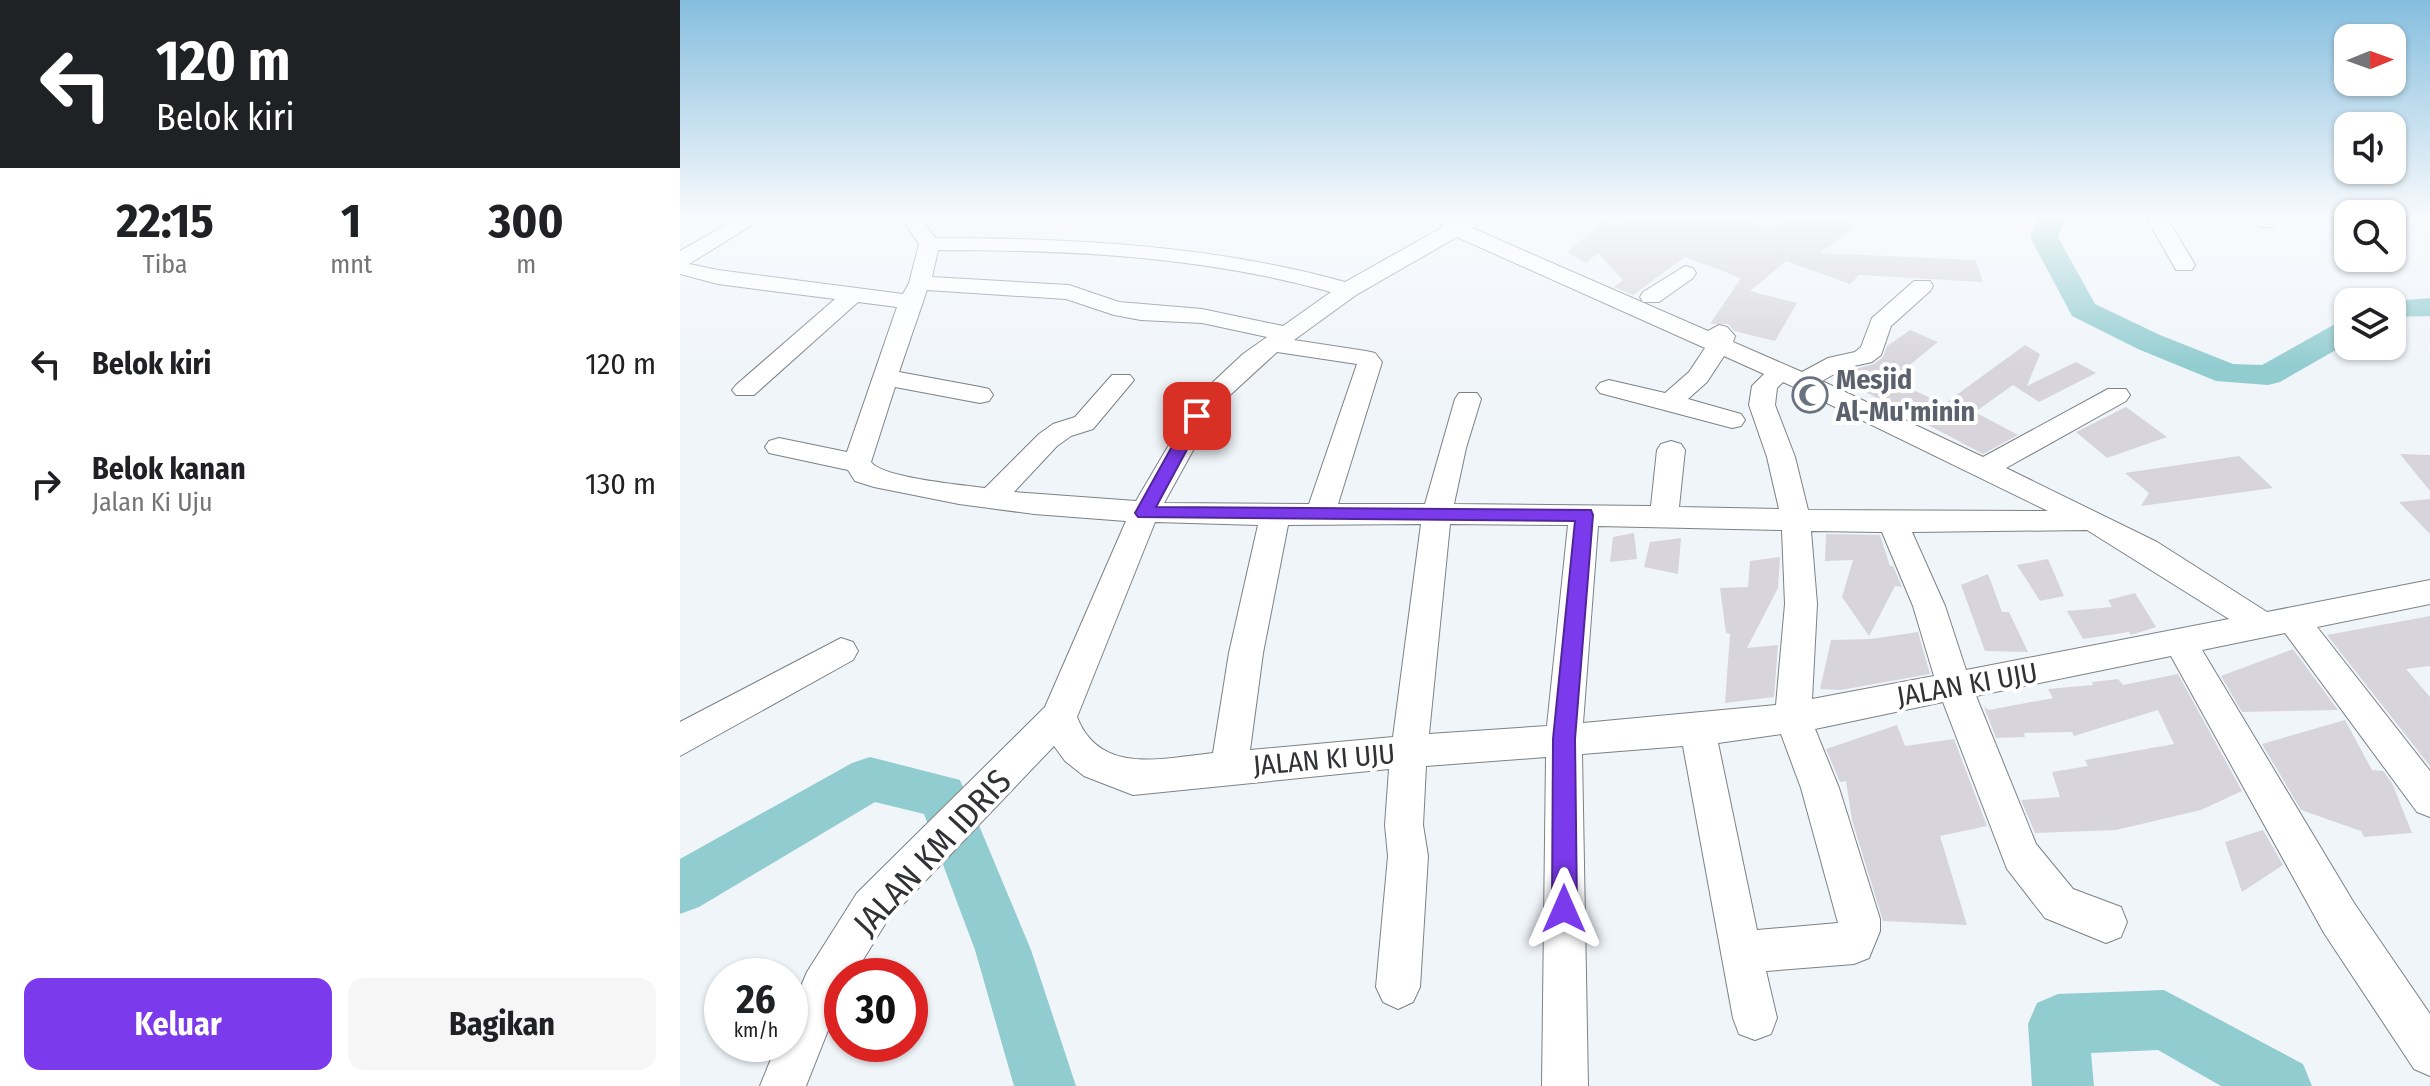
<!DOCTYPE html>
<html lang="id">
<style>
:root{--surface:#fff;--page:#f6f6f6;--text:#202124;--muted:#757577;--accent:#7c3aed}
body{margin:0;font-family:"Fira Sans Condensed",sans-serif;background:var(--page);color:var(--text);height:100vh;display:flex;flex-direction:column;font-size:30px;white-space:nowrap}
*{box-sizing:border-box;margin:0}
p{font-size:26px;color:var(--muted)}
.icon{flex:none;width:44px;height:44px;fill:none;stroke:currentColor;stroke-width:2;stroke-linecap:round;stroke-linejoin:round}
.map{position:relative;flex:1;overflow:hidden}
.drawer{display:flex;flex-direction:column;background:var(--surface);width:680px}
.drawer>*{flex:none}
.top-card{background:#202124;color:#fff;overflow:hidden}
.needle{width:52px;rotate:89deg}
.fabs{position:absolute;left:1654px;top:24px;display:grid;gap:16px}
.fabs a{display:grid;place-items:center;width:72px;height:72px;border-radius:16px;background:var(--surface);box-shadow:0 2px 6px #0004;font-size:40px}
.speed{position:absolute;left:24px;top:958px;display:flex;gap:16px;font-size:40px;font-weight:700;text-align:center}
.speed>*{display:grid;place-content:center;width:104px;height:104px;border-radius:50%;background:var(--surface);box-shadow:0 2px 6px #0004;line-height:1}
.speed small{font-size:20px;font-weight:400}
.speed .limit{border:12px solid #d22;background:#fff;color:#111}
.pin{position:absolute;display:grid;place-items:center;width:68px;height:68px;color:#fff;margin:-34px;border-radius:16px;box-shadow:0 4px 12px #0006}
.me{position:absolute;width:88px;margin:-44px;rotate:0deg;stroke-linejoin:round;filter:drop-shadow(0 0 6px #0008)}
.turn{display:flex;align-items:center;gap:28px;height:168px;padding:0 24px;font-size:36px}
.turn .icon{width:104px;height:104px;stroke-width:2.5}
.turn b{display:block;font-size:56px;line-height:68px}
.eta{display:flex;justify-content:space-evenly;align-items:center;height:136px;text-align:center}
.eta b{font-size:48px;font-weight:700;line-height:56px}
.action{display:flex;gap:16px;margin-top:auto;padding:16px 24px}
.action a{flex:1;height:92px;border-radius:16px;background:var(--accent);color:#fff;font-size:32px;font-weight:700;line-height:92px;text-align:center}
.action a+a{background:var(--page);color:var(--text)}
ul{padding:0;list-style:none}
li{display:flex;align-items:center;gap:24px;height:120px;padding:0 24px}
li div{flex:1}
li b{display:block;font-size:30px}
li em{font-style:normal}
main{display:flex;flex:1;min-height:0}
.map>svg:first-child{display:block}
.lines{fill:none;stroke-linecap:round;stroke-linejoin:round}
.river{fill:#91ccd0;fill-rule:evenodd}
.building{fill:#d7d5db}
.minor-casing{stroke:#7d8186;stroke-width:2}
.minor{fill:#fff;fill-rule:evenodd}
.route{fill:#7c3aed;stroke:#51269a;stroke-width:2}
.labels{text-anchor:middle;stroke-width:8;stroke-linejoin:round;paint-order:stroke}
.worship-label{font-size:28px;font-weight:bold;fill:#5b616d;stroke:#fff;text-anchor:start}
.street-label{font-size:28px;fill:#303234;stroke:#fff}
.near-street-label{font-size:34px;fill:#303234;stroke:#fff}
</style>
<main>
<section class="drawer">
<div class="top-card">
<div class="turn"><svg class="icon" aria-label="left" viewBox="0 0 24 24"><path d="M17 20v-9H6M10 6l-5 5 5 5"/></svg><div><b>120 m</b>Belok kiri</div></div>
</div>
<div class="eta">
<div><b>22:15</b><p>Tiba</p></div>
<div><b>1</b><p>mnt</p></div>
<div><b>300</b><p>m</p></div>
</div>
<ul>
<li><svg class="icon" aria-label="left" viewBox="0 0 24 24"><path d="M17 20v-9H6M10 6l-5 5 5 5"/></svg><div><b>Belok kiri</b></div><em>120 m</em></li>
<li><svg class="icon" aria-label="right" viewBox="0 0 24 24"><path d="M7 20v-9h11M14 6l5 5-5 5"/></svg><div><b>Belok kanan</b><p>Jalan Ki Uju</p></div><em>130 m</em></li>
</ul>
<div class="action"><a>Keluar</a><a>Bagikan</a></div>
</section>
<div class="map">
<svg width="1750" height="1086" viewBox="0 0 1750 1086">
<rect width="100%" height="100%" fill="#f0f5fa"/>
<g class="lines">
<g class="river">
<path d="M1360,215H1386L1378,237L1415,304L1480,335L1553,364L1582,365L1657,323L1668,321V343L1600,382L1588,385L1536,381L1458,349L1392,316L1350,237Z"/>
<path d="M1750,298V316L1712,317V302H1701Z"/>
<path d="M190,757L280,780L351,950L396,1086H334L295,950L244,814L195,802L19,907L0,914V859L172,763Z"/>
<path d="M1484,990L1623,1064L1632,1086H1541L1478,1050L1411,1053L1414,1086H1352L1348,1024L1357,1003L1378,994Z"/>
</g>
</g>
<g class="building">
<path d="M945,215H1069V220L1092,228L1112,215H1151L1178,225L1140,253L1295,260L1303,282L1179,275L1170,284L1106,261L1070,291L1117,303L1095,341L1054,331L1048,324H1030L1061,278L1005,257L953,295L934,287L943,280L918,253L906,263L888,252L925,219L936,225Z"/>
<path d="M1230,330L1258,342L1211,380L1264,404L1345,345L1360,354L1347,386L1396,362L1416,373L1359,402L1333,385L1295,412L1338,435L1303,454L1161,379L1175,369L1194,364L1203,357L1207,346Z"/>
<path d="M1446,407L1487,437L1427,458L1396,432Z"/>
<path d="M1720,454L1750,455V491Z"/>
<path d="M1559,456L1593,488L1461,506L1469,493L1445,473Z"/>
<path d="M1750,499V534L1719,502Z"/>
<path d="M954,533L957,559L930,562L933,537Z"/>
<path d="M1146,534L1200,535L1210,566H1213L1222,587L1215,586L1189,636L1162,597L1173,560L1145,561Z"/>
<path d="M1001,538L998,574L964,567L970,542Z"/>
<path d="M1100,557L1098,588L1067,648L1098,645L1094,697L1045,703L1050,634L1046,633L1040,588L1068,587L1070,561Z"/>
<path d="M1368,559L1384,596L1360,601L1337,565Z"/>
<path d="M1308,574L1322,612H1329L1348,652L1305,651L1281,585Z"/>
<path d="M1455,593L1476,627L1451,635L1449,632L1403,639L1387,611L1432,607L1428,600Z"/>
<path d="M1750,616V666L1726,669L1750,697V766L1647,635Z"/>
<path d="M1238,632L1250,674L1161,690L1140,689L1151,640L1191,639Z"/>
<path d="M1613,649L1658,710L1562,712L1541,676Z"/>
<path d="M1498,674L1562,791L1521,810L1436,830L1355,833L1341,800L1380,797L1372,772L1408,766L1405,760L1494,744L1478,710L1394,736L1392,732L1344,733L1345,737L1316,738L1304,707L1309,710L1373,698L1368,689L1413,685L1412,682L1438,679L1443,685Z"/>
<path d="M1665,720L1692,770L1703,771L1712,783L1732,833L1684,837L1681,831L1621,810L1582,744Z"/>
<path d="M1217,725L1225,746L1274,739L1307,826L1260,836L1287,925L1203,921L1172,820L1166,781L1160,782L1146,749Z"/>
<path d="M1583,830L1603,865L1562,892L1545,842Z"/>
</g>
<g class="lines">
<defs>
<g id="minor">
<path d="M63,215H88L9,264L38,270L223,294L229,283L239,244L219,215H239L255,238C394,238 531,245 665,282L763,227L756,219L759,215H773L778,219L785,215H810L792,228L1028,331L1039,325L1047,327L1055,336L1053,342L1122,372L1148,358L1175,352L1181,347L1192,318L1234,281H1250L1253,286L1250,291L1211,326L1201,355L1192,362L1165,368L1142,381L1303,457L1428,389H1446L1450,395L1446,401L1326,468L1477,542L1587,612L1750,580V604L1637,627L1750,771V817L1737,812L1605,633L1522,650L1674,903L1750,1014V1076L1734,1069L1644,933L1491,656L1296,696L1356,844L1393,889L1441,907L1447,922L1441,937L1426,943L1365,918L1327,869L1263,702L1135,729L1159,788L1200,919V931L1189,958L1174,964L1086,971L1097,1018L1091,1034L1075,1040L1059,1034L1053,1018L1003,746L902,754L908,1086H862L866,757L746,766L743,825L748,856L740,987L733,1002L718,1009L703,1002L696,987L708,856L705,825L709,769L453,795L404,776L385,761L374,746L207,921L173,976H162V995L126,1086H80L97,1044H110V1012L127,972L177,893L365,707L446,521L354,514L279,504L194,487L175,481L168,470L89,453L85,447L89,441L99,438L167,452L217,307L178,302L74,395H56L52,390L56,385L155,299L38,284L0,274V251ZM777,237L1025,348L1009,372L985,393L929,380L920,383L916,388L920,393L1052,428L1061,426L1065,420L1061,414L1008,399L1027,382L1044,356L1084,374L1072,386L1069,405L1087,457L1099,509L999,507L1005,450L1001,444L991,441L981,444L977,450L971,506L774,504L786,448L801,399L797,393H779L775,399L745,504H658L702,362L695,353L686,351L614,340L676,295ZM258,250C391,250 522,256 651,292L603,326L522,309L439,302L389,285L252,277ZM247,290L386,299L434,315L461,320L522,323L587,337L563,354L517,397L456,501L334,492L377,446L391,436L413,429L454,380L450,375H432L395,417L373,424L359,434L305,488C283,485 203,478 191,462L215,387L300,403L309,401L313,395L309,389L300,387L219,372ZM597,352L677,364L629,504L484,503L537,407ZM1103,382L1114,387L1368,511L1128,510L1115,457L1095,405L1097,388ZM475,522L578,525L549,653L533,753C484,758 420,776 397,717ZM741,524L713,737L570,750L583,653L608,525ZM770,524L888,525L867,726L749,734ZM918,526L1102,530L1105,604L1096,705L903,723ZM1407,530L1549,619L1286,670L1265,606L1232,532ZM1131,531L1202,532L1233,606L1254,676L1132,699L1137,604ZM1101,734L1121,788L1158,923L1077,930L1038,743Z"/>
<path d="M1465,215H1485L1515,265L1512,270H1496Z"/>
<path d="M1571,215H1591L1596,223L1593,227H1579Z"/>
<path d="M1005,266L1013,268L1016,273L1013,278L979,302H963L960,297L963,292Z"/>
<path d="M161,638L173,642L178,651L173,660L0,756V722Z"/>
</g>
</defs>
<use href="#minor" class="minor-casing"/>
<use href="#minor" class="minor"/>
</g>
<linearGradient id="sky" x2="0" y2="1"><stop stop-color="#85bede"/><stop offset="0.59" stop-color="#f8fafd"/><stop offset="1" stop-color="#f8fafd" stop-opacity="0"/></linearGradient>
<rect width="1750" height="367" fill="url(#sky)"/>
<path class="route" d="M517,411L525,416L476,507L911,510L913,515L895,739L897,909L893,918L884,921L876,918L872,909L873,739L895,521L458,517L455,513L509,416Z"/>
<defs>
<symbol id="mosque-ring" viewBox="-11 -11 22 22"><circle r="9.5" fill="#fff" stroke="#6b7280" stroke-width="1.5"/><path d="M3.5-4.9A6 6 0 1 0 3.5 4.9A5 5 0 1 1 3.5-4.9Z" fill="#6b7280"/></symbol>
</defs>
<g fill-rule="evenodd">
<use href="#mosque-ring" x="1110" y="375" width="40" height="40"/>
</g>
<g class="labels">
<g class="worship-label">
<text x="1156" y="389">Mesjid<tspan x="1156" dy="32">Al-Mu'minin</tspan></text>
</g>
<g class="street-label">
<text transform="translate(1287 684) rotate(-10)" y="10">JALAN KI UJU</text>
<text transform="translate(644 759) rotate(-5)" y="10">JALAN KI UJU</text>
</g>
<g class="near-street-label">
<text transform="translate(252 852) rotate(-47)" y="12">JALAN KM IDRIS</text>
</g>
</g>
</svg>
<div class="fabs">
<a><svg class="needle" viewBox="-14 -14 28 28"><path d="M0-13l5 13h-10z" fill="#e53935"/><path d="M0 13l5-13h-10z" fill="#757577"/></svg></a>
<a><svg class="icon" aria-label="sound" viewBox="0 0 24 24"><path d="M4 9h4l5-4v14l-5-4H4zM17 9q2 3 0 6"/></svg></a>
<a><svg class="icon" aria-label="search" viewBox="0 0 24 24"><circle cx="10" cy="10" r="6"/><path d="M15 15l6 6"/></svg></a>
<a><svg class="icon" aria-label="layers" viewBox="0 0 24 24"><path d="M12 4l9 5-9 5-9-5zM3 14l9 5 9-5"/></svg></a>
</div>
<div class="speed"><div>26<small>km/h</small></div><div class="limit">30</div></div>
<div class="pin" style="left:517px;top:416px;background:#d93025"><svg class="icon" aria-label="arrive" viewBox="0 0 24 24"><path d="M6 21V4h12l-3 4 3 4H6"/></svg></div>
<svg class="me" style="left:884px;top:909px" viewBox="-20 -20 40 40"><path d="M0-17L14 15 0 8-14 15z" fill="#7c3aed" stroke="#fff" stroke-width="4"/></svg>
</div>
</main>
